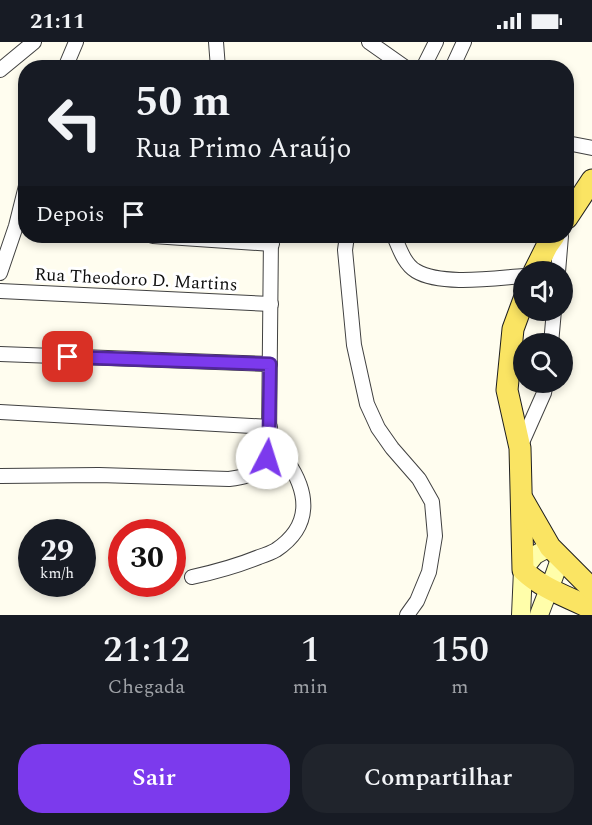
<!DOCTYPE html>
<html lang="pt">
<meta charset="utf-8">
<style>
:root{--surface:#171b24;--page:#20242c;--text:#f1f3f6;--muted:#9ea1a6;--accent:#7c3aed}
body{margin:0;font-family:Spectral,serif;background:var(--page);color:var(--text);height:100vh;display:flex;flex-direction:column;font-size:22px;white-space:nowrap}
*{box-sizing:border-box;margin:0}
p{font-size:20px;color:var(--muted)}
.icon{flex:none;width:33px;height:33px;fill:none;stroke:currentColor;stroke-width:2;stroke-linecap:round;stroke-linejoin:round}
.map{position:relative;height:573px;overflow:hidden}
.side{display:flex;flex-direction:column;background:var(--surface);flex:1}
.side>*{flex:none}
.hud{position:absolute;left:18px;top:18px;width:556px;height:183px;border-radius:24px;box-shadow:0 3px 9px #0003;background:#171b24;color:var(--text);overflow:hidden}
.tools{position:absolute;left:513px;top:219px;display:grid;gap:12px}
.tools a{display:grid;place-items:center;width:60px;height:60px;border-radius:50%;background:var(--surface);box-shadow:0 3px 9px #0003;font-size:30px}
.speed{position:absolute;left:18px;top:477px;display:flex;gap:12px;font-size:30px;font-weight:700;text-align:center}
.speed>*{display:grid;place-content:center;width:78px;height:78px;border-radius:50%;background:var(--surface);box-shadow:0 3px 9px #0003;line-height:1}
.speed small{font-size:15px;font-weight:400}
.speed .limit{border:9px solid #d22;background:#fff;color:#111}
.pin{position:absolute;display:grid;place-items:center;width:51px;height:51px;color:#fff;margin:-26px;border-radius:12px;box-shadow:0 3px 9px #0006}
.me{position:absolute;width:66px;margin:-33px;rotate:5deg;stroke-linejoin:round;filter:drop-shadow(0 0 4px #0008)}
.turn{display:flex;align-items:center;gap:21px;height:126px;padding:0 18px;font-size:27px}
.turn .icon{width:78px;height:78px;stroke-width:2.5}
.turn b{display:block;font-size:42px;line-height:51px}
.then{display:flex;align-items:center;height:57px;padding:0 18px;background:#0003;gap:12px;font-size:22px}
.eta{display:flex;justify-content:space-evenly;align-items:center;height:102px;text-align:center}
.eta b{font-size:36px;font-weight:600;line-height:42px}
.action{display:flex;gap:12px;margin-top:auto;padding:12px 18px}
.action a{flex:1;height:69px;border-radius:24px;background:var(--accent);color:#fff;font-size:24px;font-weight:600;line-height:69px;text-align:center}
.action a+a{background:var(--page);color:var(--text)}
.status{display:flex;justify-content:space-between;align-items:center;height:42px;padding:0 30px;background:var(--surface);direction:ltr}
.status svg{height:16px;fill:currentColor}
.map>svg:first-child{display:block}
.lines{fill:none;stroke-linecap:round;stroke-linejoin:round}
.minor-casing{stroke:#414141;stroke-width:16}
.secondary-casing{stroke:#303030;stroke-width:20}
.primary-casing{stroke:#1f1f1f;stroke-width:23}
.minor{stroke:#fff;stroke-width:14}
.secondary{stroke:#fffeaa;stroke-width:18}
.primary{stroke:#fae463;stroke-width:21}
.route-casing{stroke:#51269a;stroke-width:15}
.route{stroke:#7c3aed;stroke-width:10}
.labels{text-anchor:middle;stroke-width:6;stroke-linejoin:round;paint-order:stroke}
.street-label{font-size:18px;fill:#0e0e0e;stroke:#fff}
</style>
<div class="status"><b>21:11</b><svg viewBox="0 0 49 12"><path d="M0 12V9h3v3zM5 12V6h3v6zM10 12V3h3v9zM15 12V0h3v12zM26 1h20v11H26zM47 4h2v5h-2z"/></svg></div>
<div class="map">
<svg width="592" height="573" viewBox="0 0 592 573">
<rect width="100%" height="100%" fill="#fffdef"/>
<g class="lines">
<defs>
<g id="minor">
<path d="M216,0L218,26"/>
<path d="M369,0L406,26"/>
<path d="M65,26L76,0"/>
<path d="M423,26L436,0"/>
<path d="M452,26L464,0"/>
<path d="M0,28L34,0"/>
<path d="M567,101L592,106"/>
<path d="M153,194L272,202"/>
<path d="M347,194L345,208L354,303L367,362L378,386L392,406L419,437L432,460L435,494L429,530L417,559L407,573"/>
<path d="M394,194C399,205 404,222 416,229C441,244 495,236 524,234"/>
<path d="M558,230L561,194"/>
<path d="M0,231L16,184L26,144"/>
<path d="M0,249L271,262"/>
<path d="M551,302L554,268"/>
<path d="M0,312L270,322"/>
<path d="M0,370L270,385"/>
<path d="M520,405L544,351L546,340"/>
<path d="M0,434L99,433L229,437C259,433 265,427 269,397L271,194"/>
<path d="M192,535C215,530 237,524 259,515C265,513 271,511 276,508C312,484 309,451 287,419C282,411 275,404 269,397"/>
</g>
<g id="secondary">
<path d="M521,573L523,528L535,513L550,505"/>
<path d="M539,573C546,553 555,535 560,516"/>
</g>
<g id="primary">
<path d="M567,176L592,138"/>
<path d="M534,230L547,204L554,194"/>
<path d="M524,257L513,287L507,348L520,406L523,528C544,548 567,554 592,567"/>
<path d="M523,458L550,505L592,547"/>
</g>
</defs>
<use href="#minor" class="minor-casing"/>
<use href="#secondary" class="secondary-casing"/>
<use href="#primary" class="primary-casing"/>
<use href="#minor" class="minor"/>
<use href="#secondary" class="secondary"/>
<use href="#primary" class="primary"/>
</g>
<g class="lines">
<defs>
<path id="route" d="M68,315L270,322L269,397L267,416"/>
</defs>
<use href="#route" class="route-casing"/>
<use href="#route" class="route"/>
</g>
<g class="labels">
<g class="street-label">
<text transform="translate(136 237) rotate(3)" y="6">Rua Theodoro D. Martins</text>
</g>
</g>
</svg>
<div class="tools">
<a><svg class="icon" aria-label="sound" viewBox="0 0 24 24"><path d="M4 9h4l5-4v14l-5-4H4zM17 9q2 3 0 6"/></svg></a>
<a><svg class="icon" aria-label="search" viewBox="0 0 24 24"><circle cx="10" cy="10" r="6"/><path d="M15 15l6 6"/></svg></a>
</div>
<div class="speed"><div>29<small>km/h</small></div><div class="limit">30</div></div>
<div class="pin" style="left:68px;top:315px;background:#d93025"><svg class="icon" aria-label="arrive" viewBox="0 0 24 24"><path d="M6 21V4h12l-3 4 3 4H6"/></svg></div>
<svg class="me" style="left:267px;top:416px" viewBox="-20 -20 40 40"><circle r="19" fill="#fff"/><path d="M0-13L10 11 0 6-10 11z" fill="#7c3aed"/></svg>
<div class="hud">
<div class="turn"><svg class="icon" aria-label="left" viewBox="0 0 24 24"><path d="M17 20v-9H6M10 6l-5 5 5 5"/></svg><div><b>50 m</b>Rua Primo Araújo</div></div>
<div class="then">Depois<svg class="icon" aria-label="arrive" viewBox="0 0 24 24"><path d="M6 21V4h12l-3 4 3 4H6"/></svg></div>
</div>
</div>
<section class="side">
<div class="eta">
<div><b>21:12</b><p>Chegada</p></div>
<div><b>1</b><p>min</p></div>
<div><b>150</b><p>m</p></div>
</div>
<div class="action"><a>Sair</a><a>Compartilhar</a></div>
</section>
